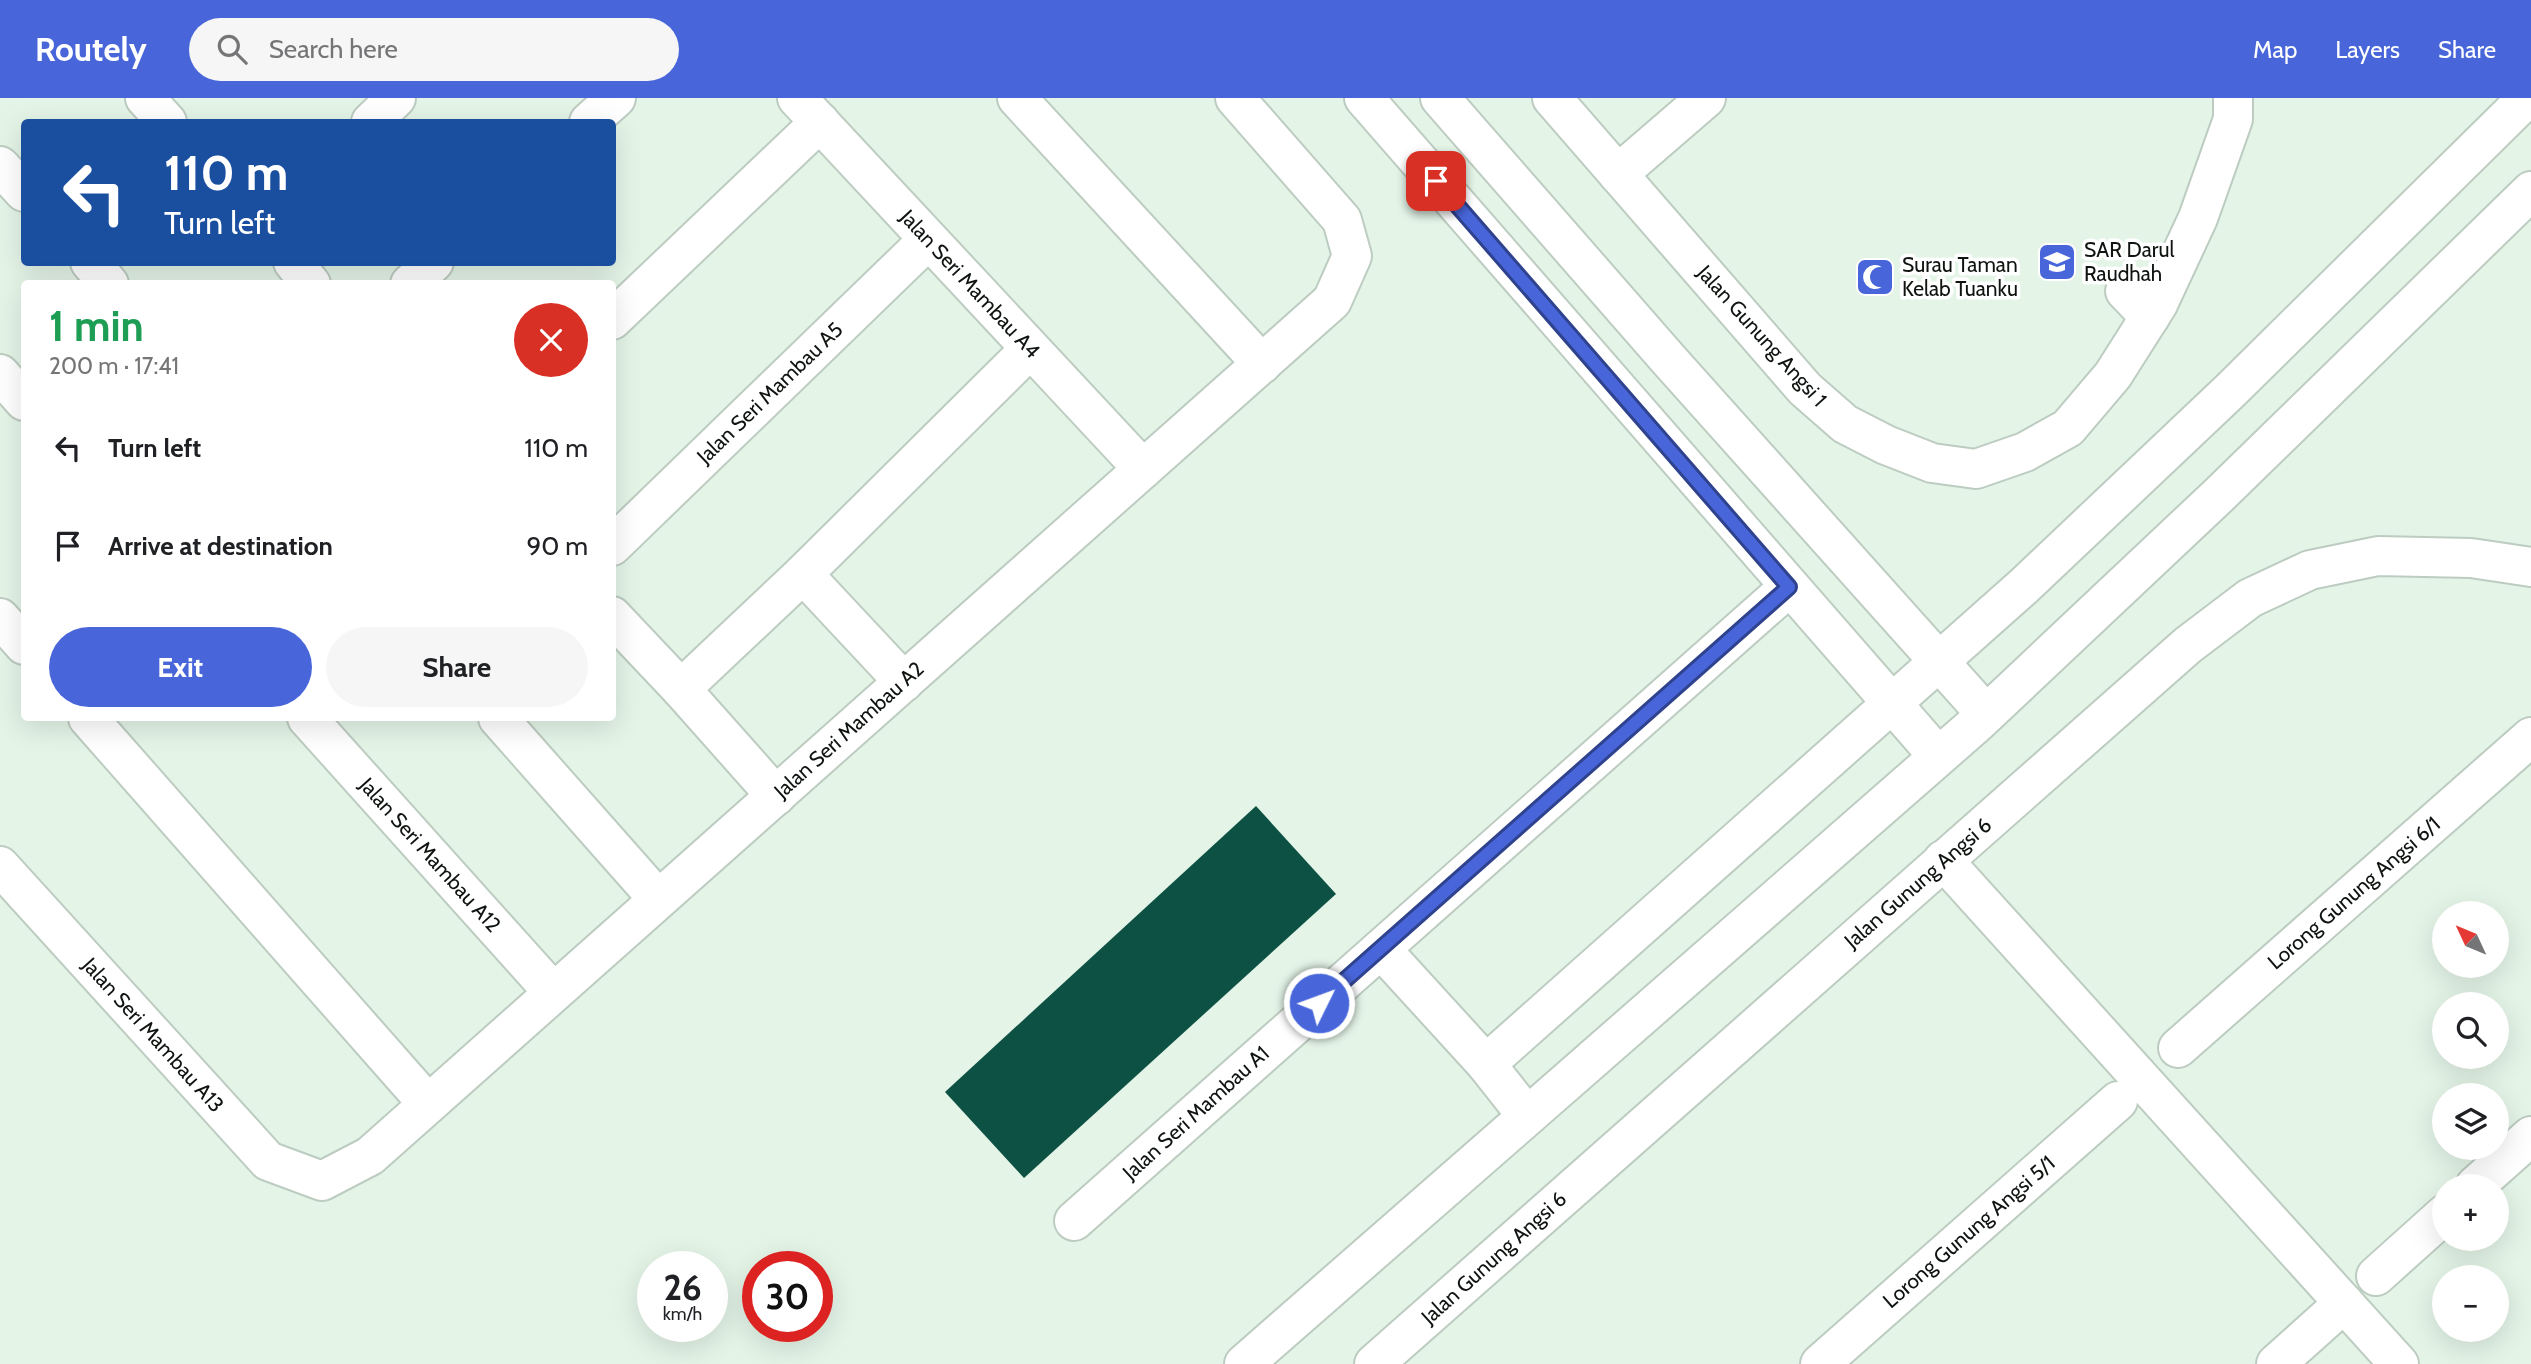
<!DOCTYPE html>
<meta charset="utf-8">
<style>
:root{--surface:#fff;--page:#f6f6f6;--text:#202124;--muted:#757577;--accent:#4866da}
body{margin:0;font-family:Cabin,sans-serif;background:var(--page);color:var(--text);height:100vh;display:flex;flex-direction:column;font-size:26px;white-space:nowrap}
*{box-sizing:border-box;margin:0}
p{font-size:23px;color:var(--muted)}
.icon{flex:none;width:38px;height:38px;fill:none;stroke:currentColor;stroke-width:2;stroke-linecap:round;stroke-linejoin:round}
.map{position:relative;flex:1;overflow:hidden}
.panel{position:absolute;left:21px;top:182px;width:595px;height:441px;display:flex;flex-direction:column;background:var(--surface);border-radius:7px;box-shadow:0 7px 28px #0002}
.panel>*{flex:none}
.top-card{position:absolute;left:21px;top:21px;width:595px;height:147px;border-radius:7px;box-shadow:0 7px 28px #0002;background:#1a4fa0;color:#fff;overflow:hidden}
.needle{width:46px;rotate:314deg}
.buttons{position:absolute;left:2432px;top:803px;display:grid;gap:14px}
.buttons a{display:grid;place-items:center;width:77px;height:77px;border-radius:50%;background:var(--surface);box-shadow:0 7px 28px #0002;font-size:35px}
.speed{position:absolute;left:637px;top:1153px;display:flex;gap:14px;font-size:35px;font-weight:700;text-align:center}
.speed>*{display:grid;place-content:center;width:91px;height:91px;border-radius:50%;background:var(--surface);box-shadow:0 7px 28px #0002;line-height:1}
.speed small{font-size:18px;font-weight:400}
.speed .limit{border:10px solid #d22;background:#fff;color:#111}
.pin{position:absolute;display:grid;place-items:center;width:60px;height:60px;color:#fff;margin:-30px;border-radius:14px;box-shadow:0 4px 10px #0006}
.me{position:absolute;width:77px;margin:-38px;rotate:48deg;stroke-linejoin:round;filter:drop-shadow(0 0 5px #0008)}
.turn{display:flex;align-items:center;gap:24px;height:147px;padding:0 28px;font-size:32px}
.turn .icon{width:91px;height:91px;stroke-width:2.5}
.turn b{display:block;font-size:49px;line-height:60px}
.round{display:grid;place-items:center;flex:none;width:74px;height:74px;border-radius:37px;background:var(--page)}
.overview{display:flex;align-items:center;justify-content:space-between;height:119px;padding:0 28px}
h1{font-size:42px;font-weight:800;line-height:52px;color:#1e9e55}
.cta{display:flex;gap:14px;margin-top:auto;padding:14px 28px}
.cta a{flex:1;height:80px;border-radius:42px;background:var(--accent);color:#fff;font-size:28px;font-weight:800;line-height:80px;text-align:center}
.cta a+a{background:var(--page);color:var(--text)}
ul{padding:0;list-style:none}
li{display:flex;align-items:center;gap:21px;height:98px;padding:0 28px}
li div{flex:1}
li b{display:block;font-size:26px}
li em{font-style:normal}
header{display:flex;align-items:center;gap:42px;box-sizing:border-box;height:98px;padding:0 35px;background:var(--accent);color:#fff}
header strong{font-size:33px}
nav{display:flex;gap:38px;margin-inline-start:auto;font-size:24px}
.search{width:490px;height:63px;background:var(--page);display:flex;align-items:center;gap:18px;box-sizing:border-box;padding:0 24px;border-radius:38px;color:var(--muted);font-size:26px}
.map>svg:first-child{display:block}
.building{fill:#0c5143}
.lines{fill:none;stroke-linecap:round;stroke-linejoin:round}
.minor-casing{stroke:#bdccc0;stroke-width:42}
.minor{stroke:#fff;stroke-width:38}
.route-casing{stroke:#2f428e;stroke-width:18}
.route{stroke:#4866da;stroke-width:12}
.labels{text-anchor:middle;stroke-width:7;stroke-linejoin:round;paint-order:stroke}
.poi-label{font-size:21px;fill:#0f1410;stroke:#fff;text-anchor:start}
.street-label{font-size:21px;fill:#0f1410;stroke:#fff}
</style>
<header>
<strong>Routely</strong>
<div class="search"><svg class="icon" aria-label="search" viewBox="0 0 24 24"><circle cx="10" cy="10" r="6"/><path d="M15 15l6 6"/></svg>Search here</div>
<nav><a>Map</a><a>Layers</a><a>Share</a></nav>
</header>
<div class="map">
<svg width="2531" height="1266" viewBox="0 0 2531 1266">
<rect width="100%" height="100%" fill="#e4f4e7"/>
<path class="building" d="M1256,708L1336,796L1024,1080L945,994Z"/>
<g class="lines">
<defs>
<g id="minor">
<path d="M145,0L167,24"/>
<path d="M797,0L1143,371"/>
<path d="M1017,0L1262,266"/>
<path d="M1364,0L1938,658"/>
<path d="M1440,0L1669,262L1986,616"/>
<path d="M1552,0L1805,291L1845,326L1886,347L1932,365L1976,371L2025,354L2068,330L2113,277L2158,206L2198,120L2233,21V0"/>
<path d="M371,24L396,0"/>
<path d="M589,24L616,0"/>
<path d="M0,68L24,94"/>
<path d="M1618,76L1706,0"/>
<path d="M90,164L109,186"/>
<path d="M293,164L311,186"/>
<path d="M410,186L434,164"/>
<path d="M2125,193L2150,219"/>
<path d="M612,222L820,24"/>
<path d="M0,276L24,303"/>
<path d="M612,448L928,142"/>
<path d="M803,476L904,584"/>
<path d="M612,518L681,591L776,698"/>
<path d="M0,520L24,547"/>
<path d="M681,591L803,476L1030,251"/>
<path d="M88,620L428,1006"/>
<path d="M307,620L553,894"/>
<path d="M498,620L658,801"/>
<path d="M1943,762L2399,1266"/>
<path d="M0,768L268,1063L322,1083L370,1058L1332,203L1352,158L1342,122L1235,0"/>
<path d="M1381,851L1486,966"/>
<path d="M2178,950L2531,639"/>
<path d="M1527,1018L1486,966L2024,488L2231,292L2527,0"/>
<path d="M2475,1088L2531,1038"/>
<path d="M1074,1123L1789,489"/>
<path d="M2376,1178L2445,1116"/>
<path d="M1244,1266L1977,625L2219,397L2531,93"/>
<path d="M1374,1266L2188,547L2250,500L2310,472L2378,458L2471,460L2531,469"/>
<path d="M1820,1266L2118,1003"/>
<path d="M2276,1266L2344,1205"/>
</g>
</defs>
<use href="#minor" class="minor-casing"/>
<use href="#minor" class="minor"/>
</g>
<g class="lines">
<defs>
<path id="route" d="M1319,905L1789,489L1436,83"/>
</defs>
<use href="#route" class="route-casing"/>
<use href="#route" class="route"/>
</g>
<defs>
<symbol id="school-square" viewBox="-11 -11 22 22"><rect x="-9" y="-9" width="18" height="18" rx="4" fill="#4866da" stroke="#fff"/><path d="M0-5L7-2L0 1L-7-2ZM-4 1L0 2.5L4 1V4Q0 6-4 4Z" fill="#fff"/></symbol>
<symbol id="mosque-square" viewBox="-11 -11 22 22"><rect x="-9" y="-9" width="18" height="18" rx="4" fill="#4866da" stroke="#fff"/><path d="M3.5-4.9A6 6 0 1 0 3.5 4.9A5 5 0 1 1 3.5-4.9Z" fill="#fff"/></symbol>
</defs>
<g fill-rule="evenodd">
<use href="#school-square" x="2035" y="142" width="44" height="44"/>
<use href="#mosque-square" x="1853" y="157" width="44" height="44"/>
</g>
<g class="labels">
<g class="poi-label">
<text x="2084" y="159">SAR Darul<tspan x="2084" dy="24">Raudhah</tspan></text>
<text x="1902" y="174">Surau Taman<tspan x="1902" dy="24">Kelab Tuanku</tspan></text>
</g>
<g class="street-label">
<text transform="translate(970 186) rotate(47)" y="7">Jalan Seri Mambau A4</text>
<text transform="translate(1762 238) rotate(48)" y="7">Jalan Gunung Angsi 1</text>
<text transform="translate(770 295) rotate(-44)" y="7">Jalan Seri Mambau A5</text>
<text transform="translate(849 632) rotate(-42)" y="7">Jalan Seri Mambau A2</text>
<text transform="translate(430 757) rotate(48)" y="7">Jalan Seri Mambau A12</text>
<text transform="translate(1918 785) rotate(-41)" y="7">Jalan Gunung Angsi 6</text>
<text transform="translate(2354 795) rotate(-41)" y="7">Lorong Gunung Angsi 6/1</text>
<text transform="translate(153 937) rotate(48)" y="7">Jalan Seri Mambau A13</text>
<text transform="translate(1196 1015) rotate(-42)" y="7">Jalan Seri Mambau A1</text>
<text transform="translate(1969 1134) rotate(-41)" y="7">Lorong Gunung Angsi 5/1</text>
<text transform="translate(1494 1160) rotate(-42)" y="7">Jalan Gunung Angsi 6</text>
</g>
</g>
</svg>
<div class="buttons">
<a><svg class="needle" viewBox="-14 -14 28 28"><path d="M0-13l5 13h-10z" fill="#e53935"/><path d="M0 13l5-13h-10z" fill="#757577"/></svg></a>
<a><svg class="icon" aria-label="search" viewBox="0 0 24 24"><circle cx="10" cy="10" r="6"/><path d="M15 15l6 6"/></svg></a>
<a><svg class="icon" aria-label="layers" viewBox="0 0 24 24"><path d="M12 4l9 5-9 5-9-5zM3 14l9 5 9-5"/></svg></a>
<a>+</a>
<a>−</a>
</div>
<div class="speed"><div>26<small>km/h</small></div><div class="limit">30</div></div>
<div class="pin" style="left:1436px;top:83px;background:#d93025"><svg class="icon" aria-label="arrive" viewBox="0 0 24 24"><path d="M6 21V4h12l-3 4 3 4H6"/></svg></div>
<svg class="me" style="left:1319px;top:905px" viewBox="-20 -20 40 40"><circle r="17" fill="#4866da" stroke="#fff" stroke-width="3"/><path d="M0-11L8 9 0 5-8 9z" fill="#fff"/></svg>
<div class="top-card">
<div class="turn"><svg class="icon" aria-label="left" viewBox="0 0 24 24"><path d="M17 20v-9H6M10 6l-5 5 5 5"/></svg><div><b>110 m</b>Turn left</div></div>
</div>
<section class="panel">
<div class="overview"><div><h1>1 min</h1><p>200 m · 17:41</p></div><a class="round" style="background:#d93025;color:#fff"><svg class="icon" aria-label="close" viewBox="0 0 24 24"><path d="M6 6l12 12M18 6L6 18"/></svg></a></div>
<ul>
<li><svg class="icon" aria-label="left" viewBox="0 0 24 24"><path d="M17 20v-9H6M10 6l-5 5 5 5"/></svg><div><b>Turn left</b></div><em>110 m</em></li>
<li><svg class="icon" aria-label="arrive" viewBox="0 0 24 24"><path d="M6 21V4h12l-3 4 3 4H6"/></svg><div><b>Arrive at destination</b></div><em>90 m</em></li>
</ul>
<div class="cta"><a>Exit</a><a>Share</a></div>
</section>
</div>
